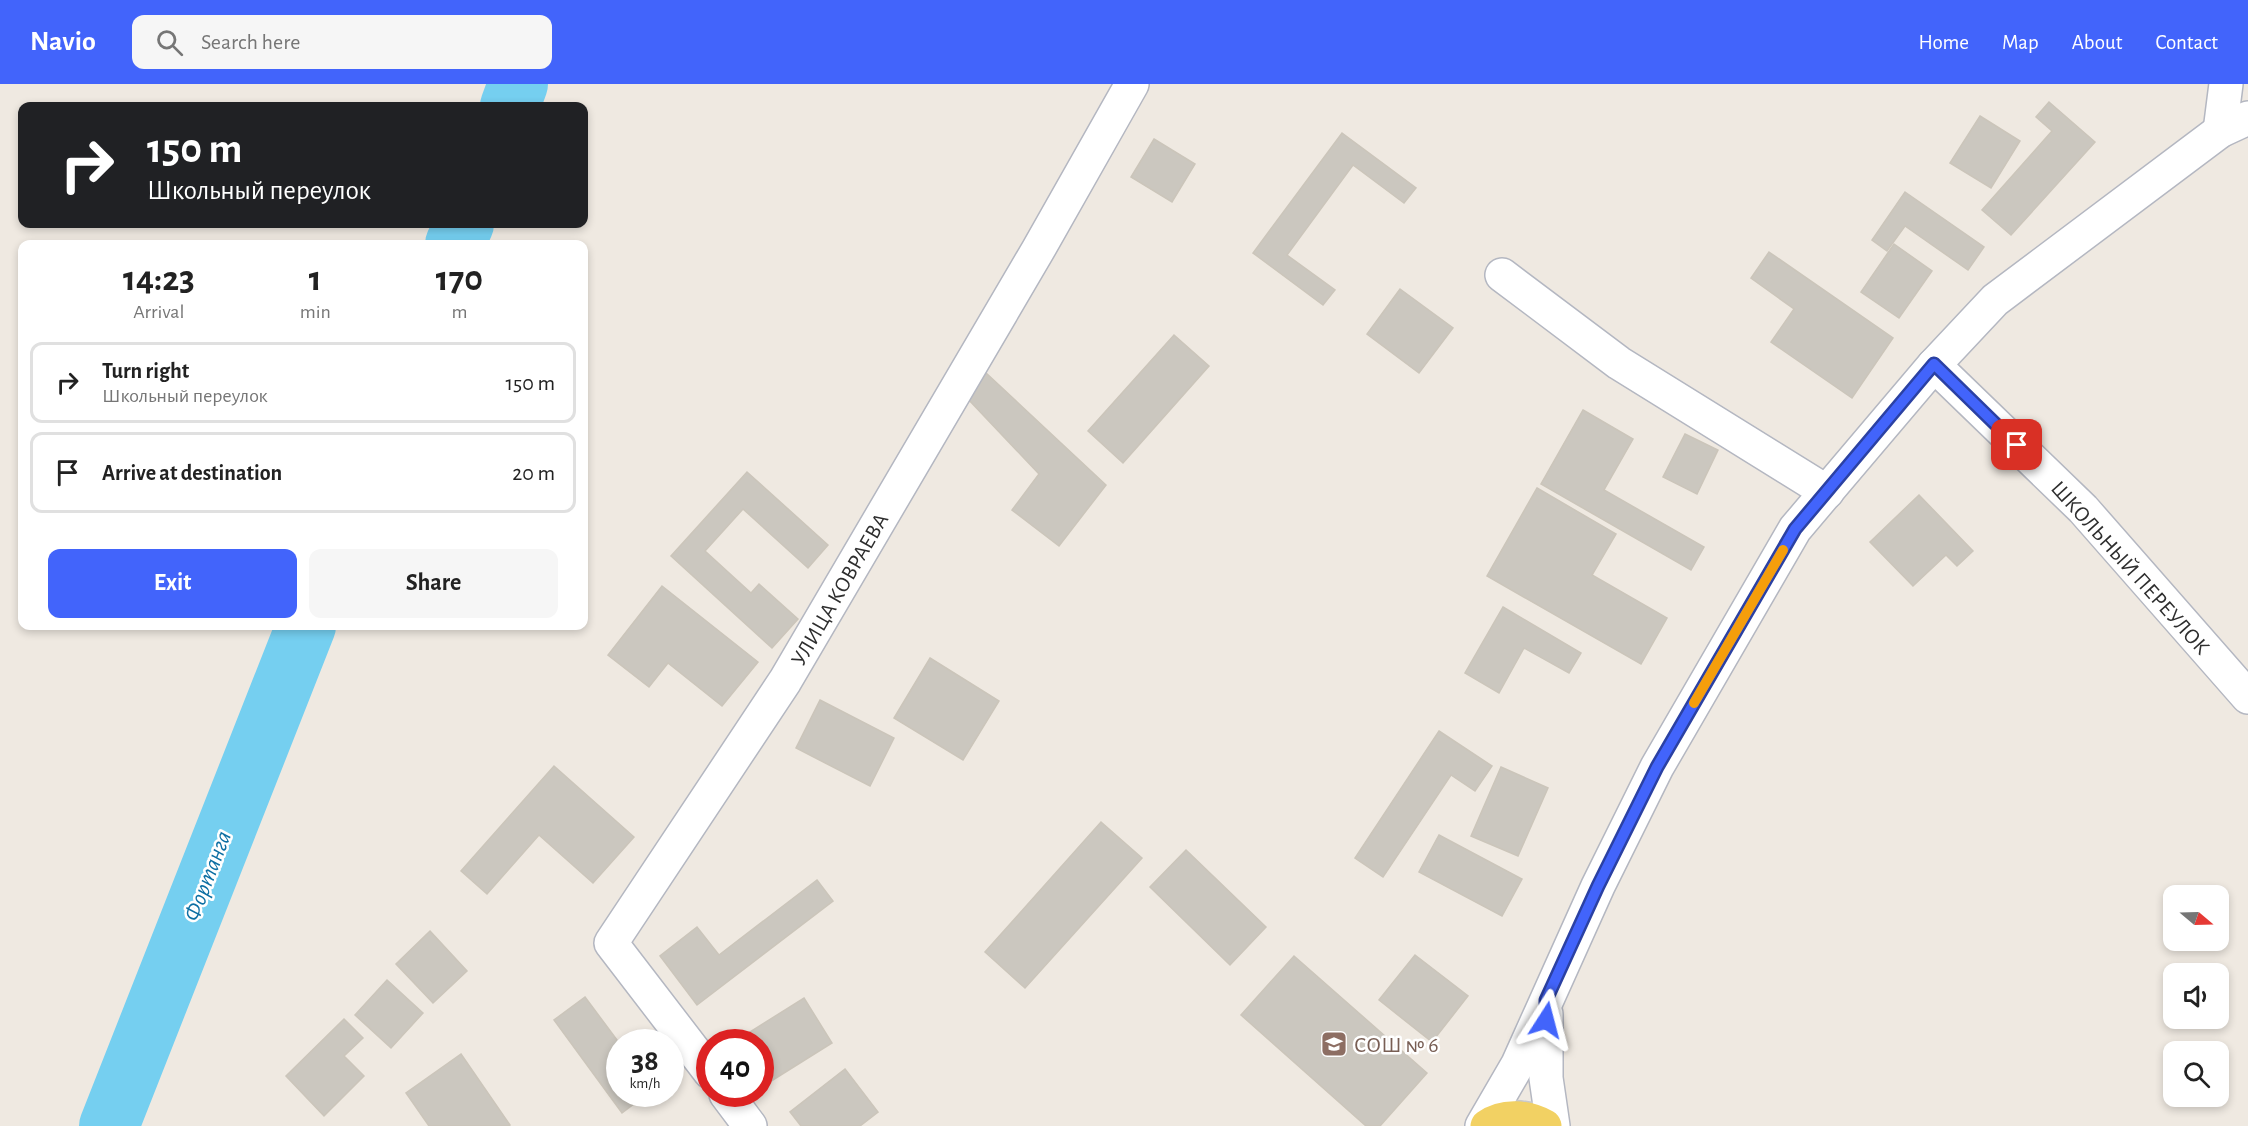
<!DOCTYPE html>
<meta charset="utf-8">
<style>
:root{--surface:#fff;--page:#f6f6f6;--text:#222;--muted:#767676;--line:#e0e0e0;--accent:#4264fb}
body{margin:0;font-family:"Alegreya Sans",sans-serif;background:var(--page);color:var(--text);height:100vh;display:flex;flex-direction:column;font-size:22px;white-space:nowrap}
*{box-sizing:border-box;margin:0}
p{font-size:20px;color:var(--muted)}
.icon{flex:none;width:33px;height:33px;fill:none;stroke:currentColor;stroke-width:2;stroke-linecap:round;stroke-linejoin:round}
.map{position:relative;flex:1;overflow:hidden}
.panel{position:absolute;left:18px;top:156px;width:570px;height:390px;display:flex;flex-direction:column;background:var(--surface);border-radius:12px;box-shadow:0 3px 9px #0003}
.panel>*{flex:none}
.hud{position:absolute;left:18px;top:18px;width:570px;height:126px;border-radius:12px;box-shadow:0 3px 9px #0003;background:#202124;color:#fff;overflow:hidden}
.needle{width:39px;rotate:109deg}
.fabs{position:absolute;left:2163px;top:801px;display:grid;gap:12px}
.fabs a{display:grid;place-items:center;width:66px;height:66px;border-radius:12px;background:var(--surface);box-shadow:0 3px 9px #0003;font-size:30px}
.speed{position:absolute;left:606px;top:945px;display:flex;gap:12px;font-size:30px;font-weight:700;text-align:center}
.speed>*{display:grid;place-content:center;width:78px;height:78px;border-radius:50%;background:var(--surface);box-shadow:0 3px 9px #0003;line-height:1}
.speed small{font-size:15px;font-weight:400}
.speed .limit{border:9px solid #d22;background:#fff;color:#111}
.pin{position:absolute;display:grid;place-items:center;width:51px;height:51px;color:#fff;margin:-26px;border-radius:12px;box-shadow:0 3px 9px #0006}
.me{position:absolute;width:66px;margin:-33px;rotate:9deg;stroke-linejoin:round;filter:drop-shadow(0 0 4px #0008)}
.turn{display:flex;align-items:center;gap:21px;height:126px;padding:0 30px;font-size:27px}
.turn .icon{width:78px;height:78px;stroke-width:2.5}
.turn b{display:block;font-size:42px;line-height:51px}
.eta{display:flex;justify-content:space-evenly;align-items:center;height:102px;text-align:center}
.eta b{font-size:36px;font-weight:700;line-height:42px}
.button{display:flex;gap:12px;margin-top:auto;padding:12px 30px}
.button a{flex:1;height:69px;border-radius:12px;background:var(--accent);color:#fff;font-size:24px;font-weight:700;line-height:69px;text-align:center}
.button a+a{background:var(--page);color:var(--text)}
ul{padding:0;list-style:none}
li{display:flex;align-items:center;gap:18px;height:81px;margin:0 12px 9px;padding:0 18px;border:3px solid var(--line);border-radius:12px}
li div{flex:1}
li b{display:block;font-size:22px}
li em{font-style:normal}
header{display:flex;align-items:center;gap:36px;box-sizing:border-box;height:84px;padding:0 30px;background:var(--accent);color:#fff}
header strong{font-size:28px}
nav{display:flex;gap:33px;margin-inline-start:auto;font-size:21px}
.search{width:420px;height:54px;background:var(--page);display:flex;align-items:center;gap:15px;box-sizing:border-box;padding:0 21px;border-radius:12px;color:var(--muted);font-size:22px}
.map>svg:first-child{display:block}
.lines{fill:none;stroke-linecap:round;stroke-linejoin:round}
.river{stroke:#75cff0;stroke-width:60}
.building{fill:#cbc7bf;stroke:#cbc5ba;stroke-width:1.5}
.minor-casing{stroke:#b4b7c1;stroke-width:36}
.major-casing{stroke:#c9c9c9;stroke-width:36}
.minor{stroke:#fff;stroke-width:33}
.major{stroke:#f2d163;stroke-width:33}
.route-casing{stroke:#2b41a3;stroke-width:15}
.route{stroke:#4264fb;stroke-width:10}
.slow{stroke:#f59e0b;stroke-width:10}
.labels{text-anchor:middle;stroke-width:5;stroke-linejoin:round;paint-order:stroke}
.street-label{font-size:22px;fill:#2e2e2e;stroke:#fff}
.education-label{font-size:22px;fill:#785e54;stroke:#fff;text-anchor:start}
.water-label{font-size:24px;font-style:italic;fill:#0d6fa3;stroke:#fff}
</style>
<header>
<strong>Navio</strong>
<div class="search"><svg class="icon" aria-label="search" viewBox="0 0 24 24"><circle cx="10" cy="10" r="6"/><path d="M15 15l6 6"/></svg>Search here</div>
<nav><a>Home</a><a>Map</a><a>About</a><a>Contact</a></nav>
</header>
<div class="map">
<svg width="2248" height="1042" viewBox="0 0 2248 1042">
<rect width="100%" height="100%" fill="#efe9e1"/>
<g class="lines">
<g class="river">
<path d="M510,22L518,0"/>
<path d="M455,160L464,140"/>
<path d="M109,1042L306,542"/>
</g>
</g>
<g class="building">
<path d="M2049,18L2095,58L2011,151L1982,126L2052,47L2036,33Z"/>
<path d="M1980,32L2020,57L1991,104L1950,79Z"/>
<path d="M1342,49L1416,104L1404,119L1353,81L1287,171L1335,206L1323,221L1253,169Z"/>
<path d="M1154,55L1195,80L1172,118L1131,93Z"/>
<path d="M1905,108L1984,163L1968,186L1905,142L1887,167L1872,156Z"/>
<path d="M1894,160L1932,187L1899,234L1861,208Z"/>
<path d="M1769,168L1893,254L1852,314L1771,258L1794,225L1751,194Z"/>
<path d="M1400,205L1453,244L1419,289L1367,250Z"/>
<path d="M1174,251L1209,282L1123,379L1088,347Z"/>
<path d="M985,288L1106,401L1059,462L1012,426L1039,390L966,313Z"/>
<path d="M1583,326L1633,355L1604,406L1704,463L1691,486L1541,400Z"/>
<path d="M1685,350L1718,366L1697,410L1663,393Z"/>
<path d="M747,388L828,461L808,484L743,425L705,467L751,509L759,500L798,535L772,564L671,472Z"/>
<path d="M1537,404L1616,450L1592,491L1667,534L1641,580L1487,492Z"/>
<path d="M1919,411L1973,467L1957,482L1946,471L1913,502L1870,458Z"/>
<path d="M662,502L758,578L722,622L668,579L649,603L608,571Z"/>
<path d="M1503,523L1581,569L1569,589L1524,564L1499,609L1465,589Z"/>
<path d="M930,574L999,617L963,676L894,634Z"/>
<path d="M820,616L894,654L870,702L796,664Z"/>
<path d="M1439,647L1492,682L1475,707L1451,691L1383,793L1355,774Z"/>
<path d="M554,682L634,753L593,799L539,751L487,810L461,787Z"/>
<path d="M1501,683L1548,704L1518,772L1471,752Z"/>
<path d="M1101,738L1142,774L1025,904L985,868Z"/>
<path d="M1439,751L1522,795L1502,832L1419,788Z"/>
<path d="M1186,766L1266,843L1230,881L1150,803Z"/>
<path d="M817,796L833,817L697,921L660,872L697,843L719,871Z"/>
<path d="M430,847L467,887L433,919L396,880Z"/>
<path d="M1415,871L1468,912L1432,958L1379,916Z"/>
<path d="M1294,872L1427,989L1380,1042H1366L1241,931Z"/>
<path d="M387,896L423,929L391,964L355,931Z"/>
<path d="M585,913L620,960V1010H647L622,1029L554,936Z"/>
<path d="M804,914L832,959L760,1004V958H734Z"/>
<path d="M344,935L363,954L344,972L364,992L324,1032L286,992Z"/>
<path d="M461,970L510,1041L508,1042H429L406,1009Z"/>
<path d="M845,985L878,1028L860,1042H801L790,1028Z"/>
</g>
<g class="lines">
<defs>
<g id="minor">
<path d="M2220,47L2226,0"/>
<path d="M1502,191L1619,279L1827,408"/>
<path d="M1934,281L2083,425L2248,613"/>
<path d="M1546,930V994L1553,1042"/>
<path d="M710,988L611,859L785,597L1038,166L1132,0"/>
<path d="M726,1010L750,1042"/>
<path d="M1482,1042L1518,980L1598,802L1657,683L1795,445L1934,281L1995,216L2220,47L2248,34"/>
</g>
<path id="major" d="M1487,1042C1504,1030 1527,1032 1545,1042"/>
</defs>
<use href="#minor" class="minor-casing"/>
<use href="#major" class="major-casing"/>
<use href="#minor" class="minor"/>
<use href="#major" class="major"/>
</g>
<g class="lines">
<defs>
<path id="route" d="M1546,936V916L1598,802L1657,683L1795,445L1934,280L2017,361"/>
</defs>
<use href="#route" class="route-casing"/>
<use href="#route" class="route"/>
<path class="slow" d="M1694,619L1783,466"/>
</g>
<defs>
<symbol id="school-square" viewBox="-11 -11 22 22"><rect x="-9" y="-9" width="18" height="18" rx="4" fill="#8d6e63" stroke="#fff"/><path d="M0-5L7-2L0 1L-7-2ZM-4 1L0 2.5L4 1V4Q0 6-4 4Z" fill="#fff"/></symbol>
</defs>
<g fill-rule="evenodd">
<use href="#school-square" x="1319" y="945" width="30" height="30"/>
</g>
<g class="labels">
<g class="street-label">
<text transform="translate(2131 483) rotate(48)" y="8">ШКОЛЬНЫЙ ПЕРЕУЛОК</text>
<text transform="translate(839 505) rotate(-60)" y="8">УЛИЦА КОВРАЕВА</text>
</g>
<g class="education-label">
<text x="1354" y="968">СОШ № 6</text>
</g>
<g class="water-label">
<text transform="translate(207 792) rotate(-69)" y="8">Фортанга</text>
</g>
</g>
</svg>
<div class="fabs">
<a><svg class="needle" viewBox="-14 -14 28 28"><path d="M0-13l5 13h-10z" fill="#e53935"/><path d="M0 13l5-13h-10z" fill="#767676"/></svg></a>
<a><svg class="icon" aria-label="sound" viewBox="0 0 24 24"><path d="M4 9h4l5-4v14l-5-4H4zM17 9q2 3 0 6"/></svg></a>
<a><svg class="icon" aria-label="search" viewBox="0 0 24 24"><circle cx="10" cy="10" r="6"/><path d="M15 15l6 6"/></svg></a>
</div>
<div class="speed"><div>38<small>km/h</small></div><div class="limit">40</div></div>
<div class="pin" style="left:2017px;top:361px;background:#d93025"><svg class="icon" aria-label="arrive" viewBox="0 0 24 24"><path d="M6 21V4h12l-3 4 3 4H6"/></svg></div>
<svg class="me" style="left:1546px;top:936px" viewBox="-20 -20 40 40"><path d="M0-17L14 15 0 8-14 15z" fill="#4264fb" stroke="#fff" stroke-width="4"/></svg>
<div class="hud">
<div class="turn"><svg class="icon" aria-label="right" viewBox="0 0 24 24"><path d="M7 20v-9h11M14 6l5 5-5 5"/></svg><div><b>150 m</b>Школьный переулок</div></div>
</div>
<section class="panel">
<div class="eta">
<div><b>14:23</b><p>Arrival</p></div>
<div><b>1</b><p>min</p></div>
<div><b>170</b><p>m</p></div>
</div>
<ul>
<li><svg class="icon" aria-label="right" viewBox="0 0 24 24"><path d="M7 20v-9h11M14 6l5 5-5 5"/></svg><div><b>Turn right</b><p>Школьный переулок</p></div><em>150 m</em></li>
<li><svg class="icon" aria-label="arrive" viewBox="0 0 24 24"><path d="M6 21V4h12l-3 4 3 4H6"/></svg><div><b>Arrive at destination</b></div><em>20 m</em></li>
</ul>
<div class="button"><a>Exit</a><a>Share</a></div>
</section>
</div>
